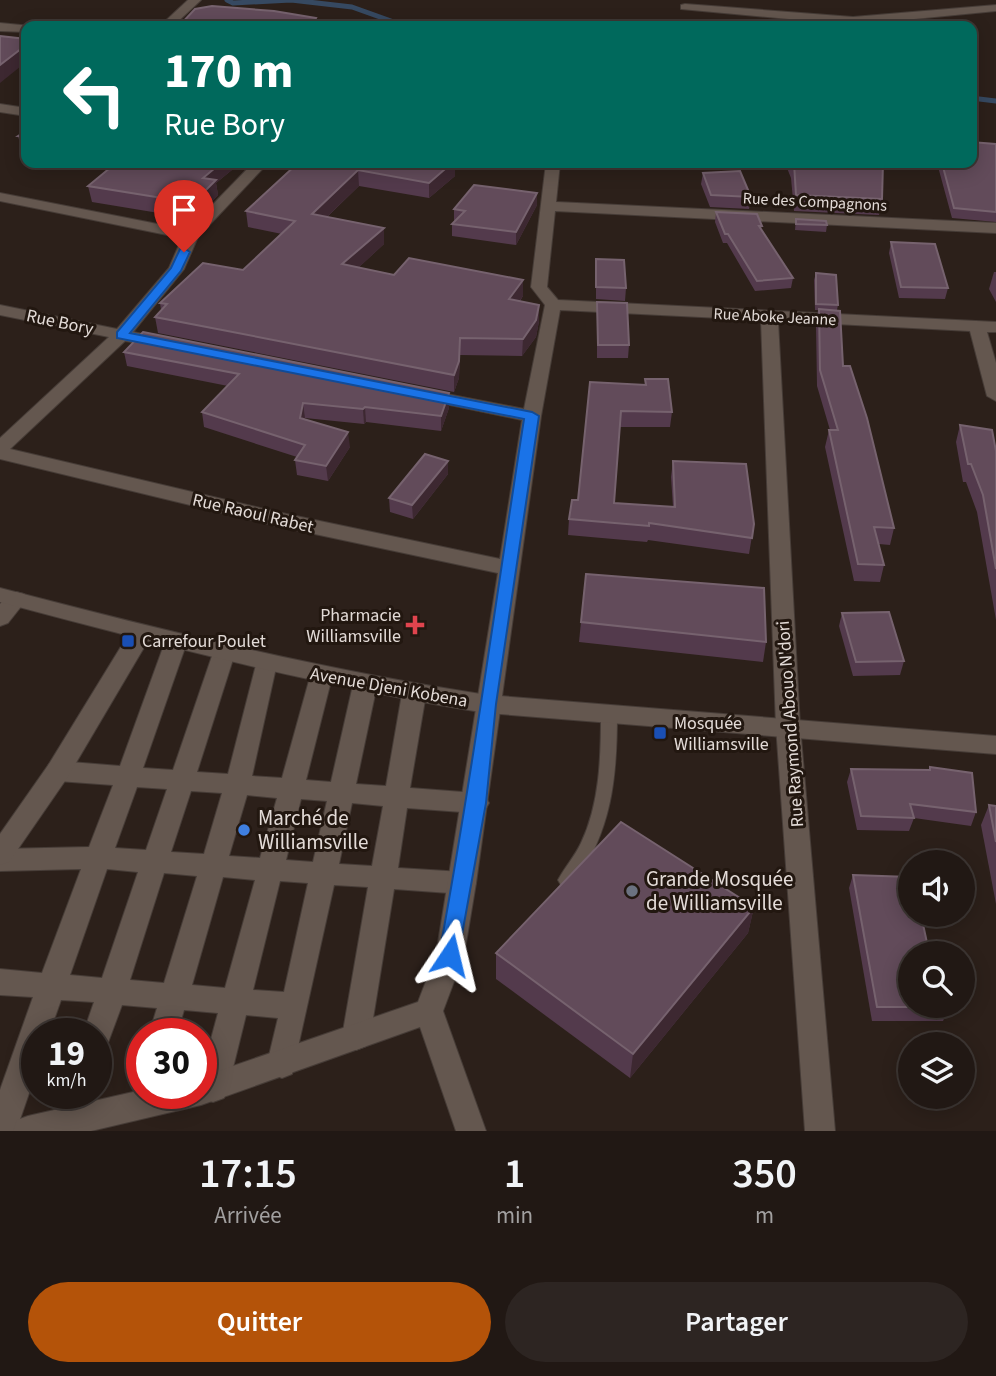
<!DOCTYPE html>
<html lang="fr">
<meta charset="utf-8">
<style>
:root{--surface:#211814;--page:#2d2522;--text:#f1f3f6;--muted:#a2a0a0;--line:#3e3734;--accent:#b45309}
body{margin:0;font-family:"Source Sans 3",sans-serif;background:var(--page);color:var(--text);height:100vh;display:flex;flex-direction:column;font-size:26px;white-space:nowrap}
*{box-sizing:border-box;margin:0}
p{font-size:23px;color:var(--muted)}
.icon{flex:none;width:38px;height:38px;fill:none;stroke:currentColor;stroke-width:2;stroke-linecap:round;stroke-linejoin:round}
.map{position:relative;height:1131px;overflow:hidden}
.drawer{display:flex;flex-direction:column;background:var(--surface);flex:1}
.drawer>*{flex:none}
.top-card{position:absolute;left:21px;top:21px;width:956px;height:147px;border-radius:14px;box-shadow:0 4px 18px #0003,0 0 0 2px var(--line);background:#00695c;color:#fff;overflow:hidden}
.tools{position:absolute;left:898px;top:850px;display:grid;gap:14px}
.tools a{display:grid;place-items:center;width:77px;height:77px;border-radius:50%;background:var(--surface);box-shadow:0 4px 18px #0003,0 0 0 2px var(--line);font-size:35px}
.speed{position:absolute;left:21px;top:1018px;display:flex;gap:14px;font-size:35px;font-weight:700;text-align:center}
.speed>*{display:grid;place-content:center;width:91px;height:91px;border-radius:50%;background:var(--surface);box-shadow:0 4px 18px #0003,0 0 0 2px var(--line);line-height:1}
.speed small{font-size:18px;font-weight:400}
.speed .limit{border:10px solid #d22;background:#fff;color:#111}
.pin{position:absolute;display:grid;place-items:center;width:60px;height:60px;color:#fff;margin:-72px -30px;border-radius:50% 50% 50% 0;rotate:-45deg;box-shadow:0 0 7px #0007}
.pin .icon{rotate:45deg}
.me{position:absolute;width:77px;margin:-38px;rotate:10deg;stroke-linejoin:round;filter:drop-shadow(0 0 5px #0008)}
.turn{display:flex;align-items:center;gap:24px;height:147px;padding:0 28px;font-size:32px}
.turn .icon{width:91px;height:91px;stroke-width:2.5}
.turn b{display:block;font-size:49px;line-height:60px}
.eta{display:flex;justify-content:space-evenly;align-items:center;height:119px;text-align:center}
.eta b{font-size:42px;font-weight:600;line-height:49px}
.button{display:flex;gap:14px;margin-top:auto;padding:14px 28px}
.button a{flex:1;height:80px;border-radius:42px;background:var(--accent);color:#fff;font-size:28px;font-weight:600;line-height:80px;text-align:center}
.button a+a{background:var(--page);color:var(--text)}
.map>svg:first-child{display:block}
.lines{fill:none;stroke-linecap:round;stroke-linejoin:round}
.stream{stroke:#364961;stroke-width:5}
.service-casing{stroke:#463c37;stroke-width:2}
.pedestrian-casing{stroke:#463c37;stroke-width:2}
.minor-casing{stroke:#463c37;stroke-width:2}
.tertiary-casing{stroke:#463c37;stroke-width:2}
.service{fill:#64574f;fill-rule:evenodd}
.pedestrian{fill:#64574f;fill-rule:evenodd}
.minor{fill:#64574f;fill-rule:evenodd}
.tertiary{fill:#64574f;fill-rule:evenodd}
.wall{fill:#533a4c}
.shaded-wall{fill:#3d2831}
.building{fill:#624b5a;stroke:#76626e;stroke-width:2}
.route{fill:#1a73e8;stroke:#114b97;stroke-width:2}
.health-dot{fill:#e0444e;stroke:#221710;stroke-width:2.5}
.transit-dot{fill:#1a4fb4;stroke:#221710;stroke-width:2.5}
.shop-dot{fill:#3f7fe0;stroke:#221710;stroke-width:2.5}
.worship-dot{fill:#6b7280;stroke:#221710;stroke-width:2.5}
.labels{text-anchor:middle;stroke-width:6;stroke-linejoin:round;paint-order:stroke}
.far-street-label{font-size:16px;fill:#e3dbd7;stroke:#221710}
.street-label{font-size:18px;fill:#e3dbd7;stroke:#221710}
.poi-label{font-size:18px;fill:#e3dbd7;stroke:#221710;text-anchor:start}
.near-poi-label{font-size:21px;fill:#e3dbd7;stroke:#221710;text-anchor:start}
</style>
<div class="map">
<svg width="996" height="1131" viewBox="0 0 996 1131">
<rect width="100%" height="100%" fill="#2c201a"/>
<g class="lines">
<g class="stream">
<path d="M227,0L233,3L291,0L352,7L405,26"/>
<path d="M971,98L996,101"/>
</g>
<defs>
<path id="service" d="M609,707L615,709L617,713C617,778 612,831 573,885L567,887L561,885L558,880C565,867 575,856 581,843C600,803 601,756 601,713L603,709Z"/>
<g id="pedestrian">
<path d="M176,634L184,636L187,642L143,768L173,770L213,653L216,647H232L235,653L197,772L228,774L258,657H274L277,663L252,776L282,778L310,677L313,671H329L332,677L306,780L331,782L353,685L357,679L365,677L373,679L377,685L356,784L386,786L402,694L406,688L414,685L422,688L426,694L410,788L476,793L485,796L489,803L485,810L476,813L407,808L398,868L463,872L472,875L476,883L472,891L463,894L394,889L370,1037L366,1046L356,1050L346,1046L342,1037L368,887L334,885L292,1074L282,1078L272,1074L267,1064L278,1018L246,1015L228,1088L224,1098L213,1102L202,1098L201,1076L218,1013L184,1010L177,1034H149L157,1008L122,1005L106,1048L96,1052V1034H83L94,1002L61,1000L49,1034H37V1070L16,1131H0V1090L33,997L0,995V969L42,973L81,869L0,871V849L89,847L113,785L58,781L49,778L46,771L49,764L58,761L120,766L165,642L168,636ZM137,787L167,789L146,850L115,848ZM191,791L222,793L204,854L171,852ZM247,795L277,798L260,858L229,856ZM301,799L327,801L313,862L286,860ZM352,803L383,806L372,866L339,864ZM107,869L138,872L102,978L70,975ZM164,873L197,876L164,983L130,980ZM223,877L255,880L225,988L192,985ZM280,881L308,883L284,992L253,990Z"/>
<path d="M63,1094H93L81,1131H57L54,1123Z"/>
</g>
<g id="minor">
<path d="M188,0H201L173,26H160Z"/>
<path d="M685,4L853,17L996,5V11L853,25L681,9V5Z"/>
<path d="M0,23L31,26H26V32L0,31Z"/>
<path d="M0,104L26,108V116L0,112Z"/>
<path d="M253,163H268L198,237L184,269L133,332L172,340L175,344L172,348L125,341L10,449L277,512L500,559L522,420L421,399L412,394L421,389L524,409L545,305L531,287L546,163H560L556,202L996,223V233L555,211L547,287L558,300L996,322V332H987L996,363V401L987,396L970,331L778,321L800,726L835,1131H805L776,726L761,320L560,310L541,416L476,883L464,955L443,1011L486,1131H456L420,1027L201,1105L91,1131H13L17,1120L28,1116L142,1090V1094H201V1077L418,1002L436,955L498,573L277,526L0,459V438L109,337L0,315V305L117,329L169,268L182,238L0,201V193L188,230Z"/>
<path d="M16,592L24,594L27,599L8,623L0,626V604L8,594Z"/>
<path d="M141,625L149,627L152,633L149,639L67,778L9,862L0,865V834L49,764L133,627Z"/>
</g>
<path id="tertiary" d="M0,588C161,630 322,670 487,695L996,736V754L487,713C322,687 161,645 0,602Z"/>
</defs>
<use href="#service" class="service-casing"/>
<use href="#pedestrian" class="pedestrian-casing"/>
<use href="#minor" class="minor-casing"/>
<use href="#tertiary" class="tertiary-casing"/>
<use href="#service" class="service"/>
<use href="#pedestrian" class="pedestrian"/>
<use href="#minor" class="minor"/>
<use href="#tertiary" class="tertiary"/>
</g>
<g class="wall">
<path d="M26,131V152L22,151L18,136Z"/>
<path d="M996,144V222L952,218L937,163H971Z"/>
<path d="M89,163H238V165L216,183L218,195L195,219L92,202L88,186L112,167Z"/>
<path d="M298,163L455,176L429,198L359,186L327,217L384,228V244L358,268L394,275L523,280V296L520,301L539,321L536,337L522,356L460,355L459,378L454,392L158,333L155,317L161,310L160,303L243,270L282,234L248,227L246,211Z"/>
<path d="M785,163H897L896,167H883L882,199L879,215L794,211L791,178Z"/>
<path d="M703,173L751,197L749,209L710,207L701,184Z"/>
<path d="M537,205L516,245L452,236V224L454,221V209Z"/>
<path d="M716,212L762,226L761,229L793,278L791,288L755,291L727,243H723L715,222Z"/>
<path d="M796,219L827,225L826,232L795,230Z"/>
<path d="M891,242L948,288L945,299L899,298L889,253Z"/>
<path d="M596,259L626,288L625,301L596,299Z"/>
<path d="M994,272H996V302L989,289Z"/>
<path d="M816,273L838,305L837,310L843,366L894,528L890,545L879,544L884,565L880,582L854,581L825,447L829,430H830L817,386L816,326L818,310H815L814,280Z"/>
<path d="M597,302L629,345L628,358H597Z"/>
<path d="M124,352L449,393V408L441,431L366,422L364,424L305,418V420L350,447L328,481L297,475L295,460L297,457L204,427L202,412L228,386L127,366Z"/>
<path d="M645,379L672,412L670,427H620L614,503L673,507L671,477L673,461L754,524L749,554L648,540L647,542L568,535L569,519L578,500L590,382L645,385Z"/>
<path d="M960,425L996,451V620L977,512L966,482H963L956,442Z"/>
<path d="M448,461V474L413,519L390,512L389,498Z"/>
<path d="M842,613L904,661L900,675L853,676L839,626Z"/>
<path d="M581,622L766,642L763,662L579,642Z"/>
<path d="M930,767L976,812L971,826L914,818L909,831L857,830L847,782L851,769L929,770Z"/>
<path d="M989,805L996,806V904L981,825Z"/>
<path d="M853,875L929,952L949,1007L943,1021H872L849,888Z"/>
<path d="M754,907L748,933L630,1078L496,979V953Z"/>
</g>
<g class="shaded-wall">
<path d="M316,18V26H311Z"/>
<path d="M26,45V62L0,83V65Z"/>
<path d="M221,163H238V165L216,183L218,195L195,219L193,203L203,178Z"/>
<path d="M452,163H455V176L429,198V183Z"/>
<path d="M358,170L359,186L313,230L312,214Z"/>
<path d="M537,193V205L516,245V232Z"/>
<path d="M384,228V244L344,281L342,264Z"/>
<path d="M523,280V296L509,315V299Z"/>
<path d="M539,305V321L536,337L522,356L523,339Z"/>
<path d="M460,338L459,378L454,392V375Z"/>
<path d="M449,393V408L441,431V416Z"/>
<path d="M303,403L305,418L302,433L300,418Z"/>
<path d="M365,407L366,422L364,424L363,409Z"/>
<path d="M348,432L350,447L328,481L326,466Z"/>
<path d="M448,461V474L413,519L412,505Z"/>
<path d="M754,907L748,933L630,1078L633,1054Z"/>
</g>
<g class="building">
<path d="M212,6L274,11L316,18L311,26H179L195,9Z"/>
<path d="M0,36L26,39V45L0,65Z"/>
<path d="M26,131V137L18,136Z"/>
<path d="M971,142L996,144V212L954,208L942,163H971Z"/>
<path d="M116,163H221L203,178L216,180L193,203L88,186Z"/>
<path d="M298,163H452L429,183L358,170L312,214L384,228L342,264L394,275L409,258L523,280L509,299L539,305L536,320L523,339L460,338L459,361L454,375L155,317L167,304L160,303L203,263L243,270L295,221L246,211Z"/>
<path d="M794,163H883L882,199L796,195Z"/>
<path d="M740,171L751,197L711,195L703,173Z"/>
<path d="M474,185L537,193L516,232L452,224L465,211L454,209Z"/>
<path d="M716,212L757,214L762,226H759L793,278L757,281L728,234H725Z"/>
<path d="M796,219L826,221L827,225L796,224Z"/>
<path d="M891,242L935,244L948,288L901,287Z"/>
<path d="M596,259L624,260L626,288L596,287Z"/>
<path d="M816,273L836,275L838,305L816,304Z"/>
<path d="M597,302L627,303L629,345H598Z"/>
<path d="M819,309L840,311L843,366H850L867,418L894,528L874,527L884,565L858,564L829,430H838L820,370Z"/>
<path d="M143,332L449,393L441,416L365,407L363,409L303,403L300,418L348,432L326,466L295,460L305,445L202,412L239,374L124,352Z"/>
<path d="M645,379H668L672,412L621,411L614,503L675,507L673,461L746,464L754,524L752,538L649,523V526L569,519L572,500H578L590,382L646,385Z"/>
<path d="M960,425L992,430L996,451V569L983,495L971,464H968Z"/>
<path d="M425,454L448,461L412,505L389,498Z"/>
<path d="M586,574L764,588L766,642L581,622Z"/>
<path d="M889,612L904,661L856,662L842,613Z"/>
<path d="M930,767L972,773L976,812L910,804L914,818L861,816L851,769L930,770Z"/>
<path d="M989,805L996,806V842Z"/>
<path d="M621,822L754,907L633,1054L496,953Z"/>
<path d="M853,875L910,877V915H921L929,952H935V954H910V1006H948L949,1007H877Z"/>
</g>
<path class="route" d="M184,248L190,252L181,271L130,333L532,412L539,416L496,704L486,803L457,962L450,964L442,962L439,955C472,777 496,598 524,419L117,338V332L171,268L180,249Z"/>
<path class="health-dot" d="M411.5 614.5h7v7h7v7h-7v7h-7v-7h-7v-7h7z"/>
<g class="transit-dot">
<rect x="121" y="634" width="14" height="14" rx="3.5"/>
<rect x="653" y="726" width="14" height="14" rx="3.5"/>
</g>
<circle class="shop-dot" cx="244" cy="830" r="7"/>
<circle class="worship-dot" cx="632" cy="891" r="7"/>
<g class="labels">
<g class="far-street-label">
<text transform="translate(815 201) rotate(3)" y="6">Rue des Compagnons</text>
<text transform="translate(775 316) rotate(3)" y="6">Rue Aboke Jeanne</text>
</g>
<g class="street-label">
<text transform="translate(60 322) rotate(12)" y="6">Rue Bory</text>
<text transform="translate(253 513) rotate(13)" y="6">Rue Raoul Rabet</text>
<text transform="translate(389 687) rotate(10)" y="6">Avenue Djeni Kobena</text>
<text transform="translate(790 724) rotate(-94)" y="6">Rue Raymond Abouo N'dori</text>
</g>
<g class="poi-label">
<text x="401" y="621" text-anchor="end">Pharmacie<tspan x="401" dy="21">Williamsville</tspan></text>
<text x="142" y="647">Carrefour Poulet</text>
<text x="674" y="729">Mosquée<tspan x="674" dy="21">Williamsville</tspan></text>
</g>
<g class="near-poi-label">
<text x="258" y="825">Marché de<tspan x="258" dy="24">Williamsville</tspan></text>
<text x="646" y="886">Grande Mosquée<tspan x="646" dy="24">de Williamsville</tspan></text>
</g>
</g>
</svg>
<div class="tools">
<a><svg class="icon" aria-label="sound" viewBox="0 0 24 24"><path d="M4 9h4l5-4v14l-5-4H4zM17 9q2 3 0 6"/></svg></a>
<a><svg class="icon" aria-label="search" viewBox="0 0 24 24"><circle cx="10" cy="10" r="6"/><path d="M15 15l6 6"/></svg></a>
<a><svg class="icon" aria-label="layers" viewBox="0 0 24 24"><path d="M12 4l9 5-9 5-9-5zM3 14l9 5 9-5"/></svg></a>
</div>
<div class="speed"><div>19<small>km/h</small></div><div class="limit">30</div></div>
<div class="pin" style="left:184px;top:252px;background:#d93025"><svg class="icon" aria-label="arrive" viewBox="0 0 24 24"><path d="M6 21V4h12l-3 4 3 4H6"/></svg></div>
<svg class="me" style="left:450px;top:955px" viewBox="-20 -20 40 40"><path d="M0-17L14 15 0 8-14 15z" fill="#1a73e8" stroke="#fff" stroke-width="4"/></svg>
<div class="top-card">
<div class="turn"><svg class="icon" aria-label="left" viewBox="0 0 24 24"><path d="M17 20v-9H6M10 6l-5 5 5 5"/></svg><div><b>170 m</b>Rue Bory</div></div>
</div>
</div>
<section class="drawer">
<div class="eta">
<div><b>17:15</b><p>Arrivée</p></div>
<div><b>1</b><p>min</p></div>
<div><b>350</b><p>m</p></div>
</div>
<div class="button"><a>Quitter</a><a>Partager</a></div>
</section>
